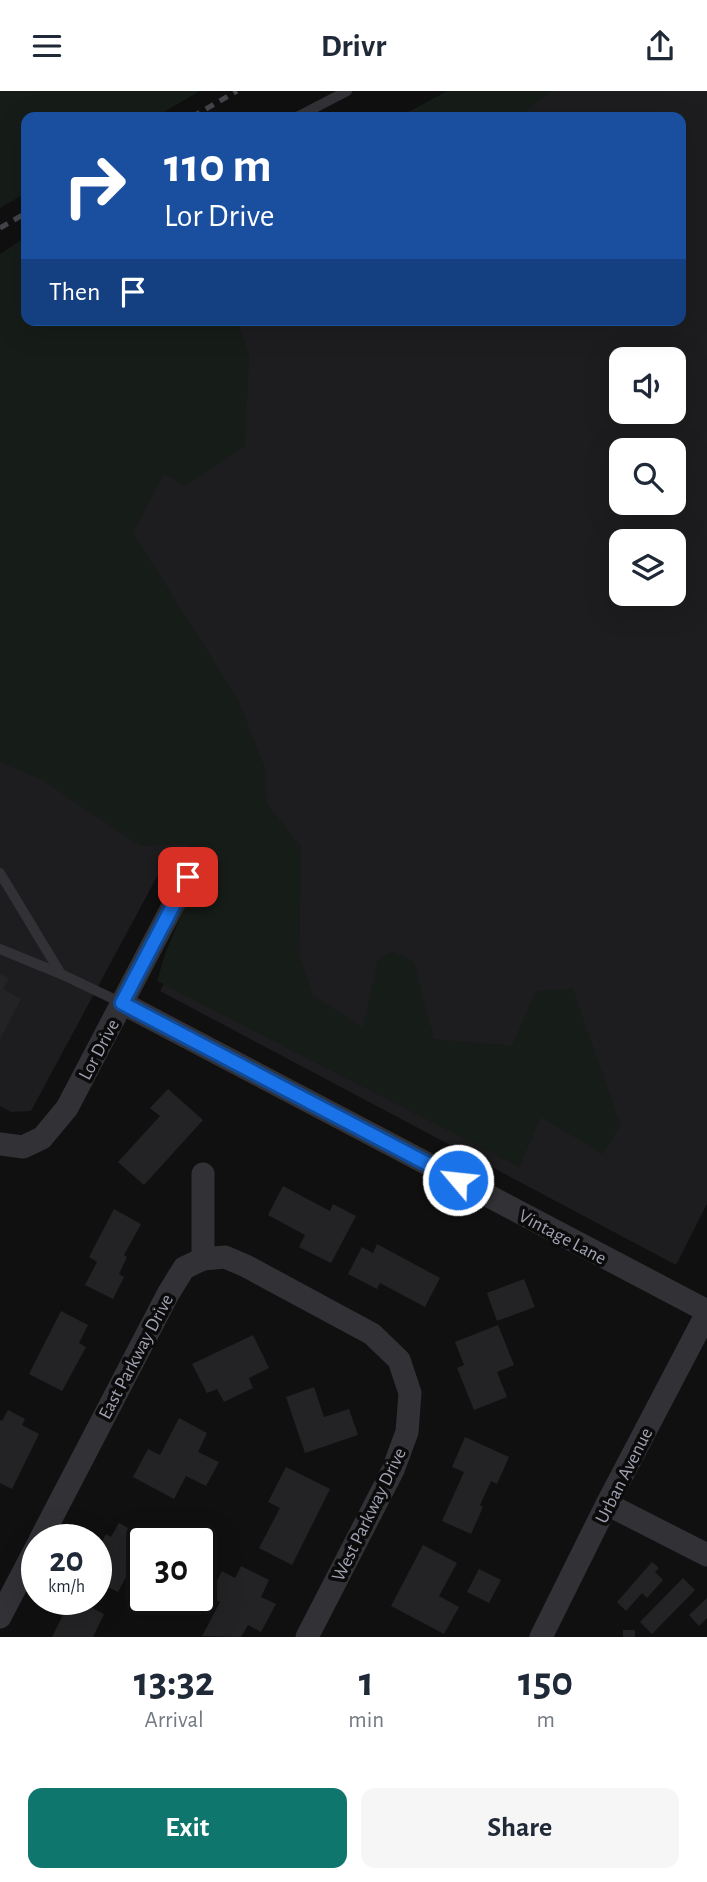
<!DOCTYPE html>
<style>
:root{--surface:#fff;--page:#f6f6f7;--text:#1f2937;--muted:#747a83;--accent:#0f766e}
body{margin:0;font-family:"Alegreya Sans",sans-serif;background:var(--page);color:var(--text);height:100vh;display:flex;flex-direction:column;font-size:26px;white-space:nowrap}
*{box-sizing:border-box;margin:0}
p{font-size:23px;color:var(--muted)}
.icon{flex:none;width:38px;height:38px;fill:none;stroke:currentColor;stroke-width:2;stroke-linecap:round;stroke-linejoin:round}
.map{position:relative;height:1546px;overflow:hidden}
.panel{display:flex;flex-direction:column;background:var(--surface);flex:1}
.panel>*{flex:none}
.guide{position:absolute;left:21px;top:21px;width:665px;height:214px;border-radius:14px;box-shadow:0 7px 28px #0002;background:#1a4fa0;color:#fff;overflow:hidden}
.buttons{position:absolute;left:609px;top:256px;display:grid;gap:14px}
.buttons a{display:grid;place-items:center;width:77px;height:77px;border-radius:14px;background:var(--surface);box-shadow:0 7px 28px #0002;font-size:35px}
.speed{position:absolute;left:21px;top:1433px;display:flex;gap:14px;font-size:35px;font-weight:700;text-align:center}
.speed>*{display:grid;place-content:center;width:91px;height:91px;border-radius:50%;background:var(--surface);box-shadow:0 7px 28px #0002;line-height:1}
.speed small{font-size:18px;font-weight:400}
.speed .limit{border:4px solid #111;border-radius:10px;background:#fff;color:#111}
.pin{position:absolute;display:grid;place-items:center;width:60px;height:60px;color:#fff;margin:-30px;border-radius:14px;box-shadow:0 4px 10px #0006}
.me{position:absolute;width:77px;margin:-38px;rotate:298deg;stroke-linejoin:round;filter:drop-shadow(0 0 5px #0008)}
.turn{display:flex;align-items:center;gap:24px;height:147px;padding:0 28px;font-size:32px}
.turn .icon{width:91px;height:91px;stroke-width:2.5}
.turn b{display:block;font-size:49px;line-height:60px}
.then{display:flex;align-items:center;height:66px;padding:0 28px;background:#0003;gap:14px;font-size:26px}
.eta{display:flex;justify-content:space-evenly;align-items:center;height:119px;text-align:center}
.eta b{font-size:42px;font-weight:600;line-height:49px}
.action{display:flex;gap:14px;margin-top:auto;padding:14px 28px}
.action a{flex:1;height:80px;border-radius:14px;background:var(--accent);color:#fff;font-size:28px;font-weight:600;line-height:80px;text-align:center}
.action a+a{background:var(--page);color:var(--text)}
header{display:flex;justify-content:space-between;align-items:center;height:91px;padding:0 28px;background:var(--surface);font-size:32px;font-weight:600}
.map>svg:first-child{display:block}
.built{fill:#1d1c1e;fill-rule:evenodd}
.green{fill:#161c18}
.building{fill:#232325}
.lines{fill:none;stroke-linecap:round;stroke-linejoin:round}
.lane{stroke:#313136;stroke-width:10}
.street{stroke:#313136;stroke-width:23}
.rail{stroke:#44444b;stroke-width:5;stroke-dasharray:9 7;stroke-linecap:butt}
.route-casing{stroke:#114b97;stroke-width:18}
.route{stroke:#1a73e8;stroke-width:12}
.labels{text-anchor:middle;stroke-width:7;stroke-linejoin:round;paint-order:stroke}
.street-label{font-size:19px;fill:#a1a2b2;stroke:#0b0b0c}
</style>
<header><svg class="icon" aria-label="menu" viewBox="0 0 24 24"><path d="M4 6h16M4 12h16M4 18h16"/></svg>Drivr<svg class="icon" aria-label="share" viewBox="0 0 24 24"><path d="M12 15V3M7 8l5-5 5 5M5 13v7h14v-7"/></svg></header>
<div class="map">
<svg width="707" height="1546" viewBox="0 0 707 1546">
<rect width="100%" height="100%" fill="#101011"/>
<path class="built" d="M474,0H707V1113L676,1174L160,900L215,792L167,767L31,1020L11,1021L0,1015V286L94,229H681V26H430ZM621,268H674V320H621ZM621,359H674V411H621ZM621,450H674V502H621Z"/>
<g class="green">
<path d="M0,0H200L155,26H26V102L0,117Z"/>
<path d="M447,0H552L518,26H399Z"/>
<path d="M26,146V229H237L249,264L245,355L185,395L164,383L133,442L238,609L266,680L267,713L301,756L299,864L313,905L363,937L378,868L394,861L414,871L434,948L512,955L536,900L573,898L620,1034L603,1063L541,1026L519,1076L157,890L165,863L188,808L187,753L141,755L41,688L0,671V163Z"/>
</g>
<g class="building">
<path d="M0,883L9,887L3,898L21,908L0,948Z"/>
<path d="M168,998L203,1029L144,1094L118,1071L160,1025L150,1017Z"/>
<path d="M283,1095L330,1120L333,1113L356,1125L331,1172L299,1156L305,1144L268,1124Z"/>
<path d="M114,1118L141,1133L124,1164L127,1166L119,1183L124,1186L113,1208L85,1194L97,1171L89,1166Z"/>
<path d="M377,1153L440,1187L425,1216L380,1192L377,1198L348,1183L362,1156L373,1162Z"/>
<path d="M524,1188L535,1216L497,1230L487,1202Z"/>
<path d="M61,1220L88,1234L79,1252L86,1256L62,1300L29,1283Z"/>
<path d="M498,1234L514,1274L497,1281L507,1306L474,1319L457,1277L464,1274L455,1251Z"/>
<path d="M253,1244L269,1277L249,1287L253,1297L224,1311L217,1298L207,1302L192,1273Z"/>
<path d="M314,1296L324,1326L349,1318L358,1344L305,1362L286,1306Z"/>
<path d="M8,1319L25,1328L22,1334L39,1343L12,1398L0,1392V1329L2,1330Z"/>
<path d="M179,1327L207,1342L198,1361L219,1371L206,1395L186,1385L174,1408L133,1386L148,1358L160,1364Z"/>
<path d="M465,1346L509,1366L497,1393L491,1390L480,1414L483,1416L471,1443L442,1430L464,1381L452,1376Z"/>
<path d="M286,1376L330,1398L292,1474L259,1457L280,1417L268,1411Z"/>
<path d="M119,1432L146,1447L145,1449H142V1456L118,1501L96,1490V1462L106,1443L111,1446Z"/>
<path d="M423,1454L457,1472L439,1505L459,1516L444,1543L391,1515Z"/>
<path d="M652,1471L659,1477L655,1481L663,1489L647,1507L642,1502L626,1520L617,1511Z"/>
<path d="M241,1475L269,1489L261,1506L276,1513L261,1541L248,1534L241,1546L202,1545L220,1511L209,1505L222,1480L235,1487Z"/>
<path d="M479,1478L501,1489L489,1512L467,1501Z"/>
<path d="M683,1487L695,1499L652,1543L640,1531Z"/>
<path d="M707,1507V1527L699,1535L689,1524Z"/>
<path d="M71,1508H75L104,1523L93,1546H52Z"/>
<rect x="623" y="1539" width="12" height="7"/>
</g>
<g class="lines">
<g class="lane">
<path d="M297,26L347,0"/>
<path d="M0,782L61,883L122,912"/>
<path d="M0,858L61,883"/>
</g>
<g class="street">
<path d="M122,912L707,1220"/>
<path d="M0,1053L23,1056L42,1047L67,1017L188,786"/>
<path d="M203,1168L225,1166L246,1175L372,1243L399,1269L410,1302L407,1341L393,1379L307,1546"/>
<path d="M607,1413L707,1464"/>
<path d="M40,1449L168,1203L184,1177L203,1168V1083"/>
<path d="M0,1526L37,1455"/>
<path d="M541,1546L607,1413L707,1222"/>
</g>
<g class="rail">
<path d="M192,26L237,0"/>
<path d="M0,137L26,122"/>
</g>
</g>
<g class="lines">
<defs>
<path id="route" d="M188,786L122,912L458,1089"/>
</defs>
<use href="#route" class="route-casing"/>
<use href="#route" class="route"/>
</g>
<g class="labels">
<g class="street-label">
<text transform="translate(98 958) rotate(-62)" y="7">Lor Drive</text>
<text transform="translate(563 1145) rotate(28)" y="7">Vintage Lane</text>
<text transform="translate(135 1265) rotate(-62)" y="7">East Parkway Drive</text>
<text transform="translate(623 1384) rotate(-63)" y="7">Urban Avenue</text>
<text transform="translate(368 1423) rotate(-64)" y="7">West Parkway Drive</text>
</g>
</g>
</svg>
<div class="buttons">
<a><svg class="icon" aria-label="sound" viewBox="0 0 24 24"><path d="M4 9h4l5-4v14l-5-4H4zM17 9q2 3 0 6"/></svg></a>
<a><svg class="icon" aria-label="search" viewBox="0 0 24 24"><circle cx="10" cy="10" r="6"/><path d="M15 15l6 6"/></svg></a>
<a><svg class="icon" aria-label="layers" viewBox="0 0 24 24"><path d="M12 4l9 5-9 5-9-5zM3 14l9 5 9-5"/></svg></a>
</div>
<div class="speed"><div>20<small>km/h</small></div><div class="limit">30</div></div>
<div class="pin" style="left:188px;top:786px;background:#d93025"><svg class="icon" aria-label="arrive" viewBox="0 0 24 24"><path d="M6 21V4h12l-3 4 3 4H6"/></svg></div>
<svg class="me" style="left:458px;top:1089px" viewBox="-20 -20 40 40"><circle r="17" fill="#1a73e8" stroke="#fff" stroke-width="3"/><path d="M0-11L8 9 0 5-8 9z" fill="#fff"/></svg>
<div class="guide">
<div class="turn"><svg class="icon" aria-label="right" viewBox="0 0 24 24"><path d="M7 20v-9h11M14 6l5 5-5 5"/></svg><div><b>110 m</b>Lor Drive</div></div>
<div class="then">Then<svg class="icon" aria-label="arrive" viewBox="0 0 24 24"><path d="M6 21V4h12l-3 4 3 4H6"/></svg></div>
</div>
</div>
<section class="panel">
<div class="eta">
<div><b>13:32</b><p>Arrival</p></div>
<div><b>1</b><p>min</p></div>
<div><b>150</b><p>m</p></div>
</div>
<div class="action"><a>Exit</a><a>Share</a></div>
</section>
